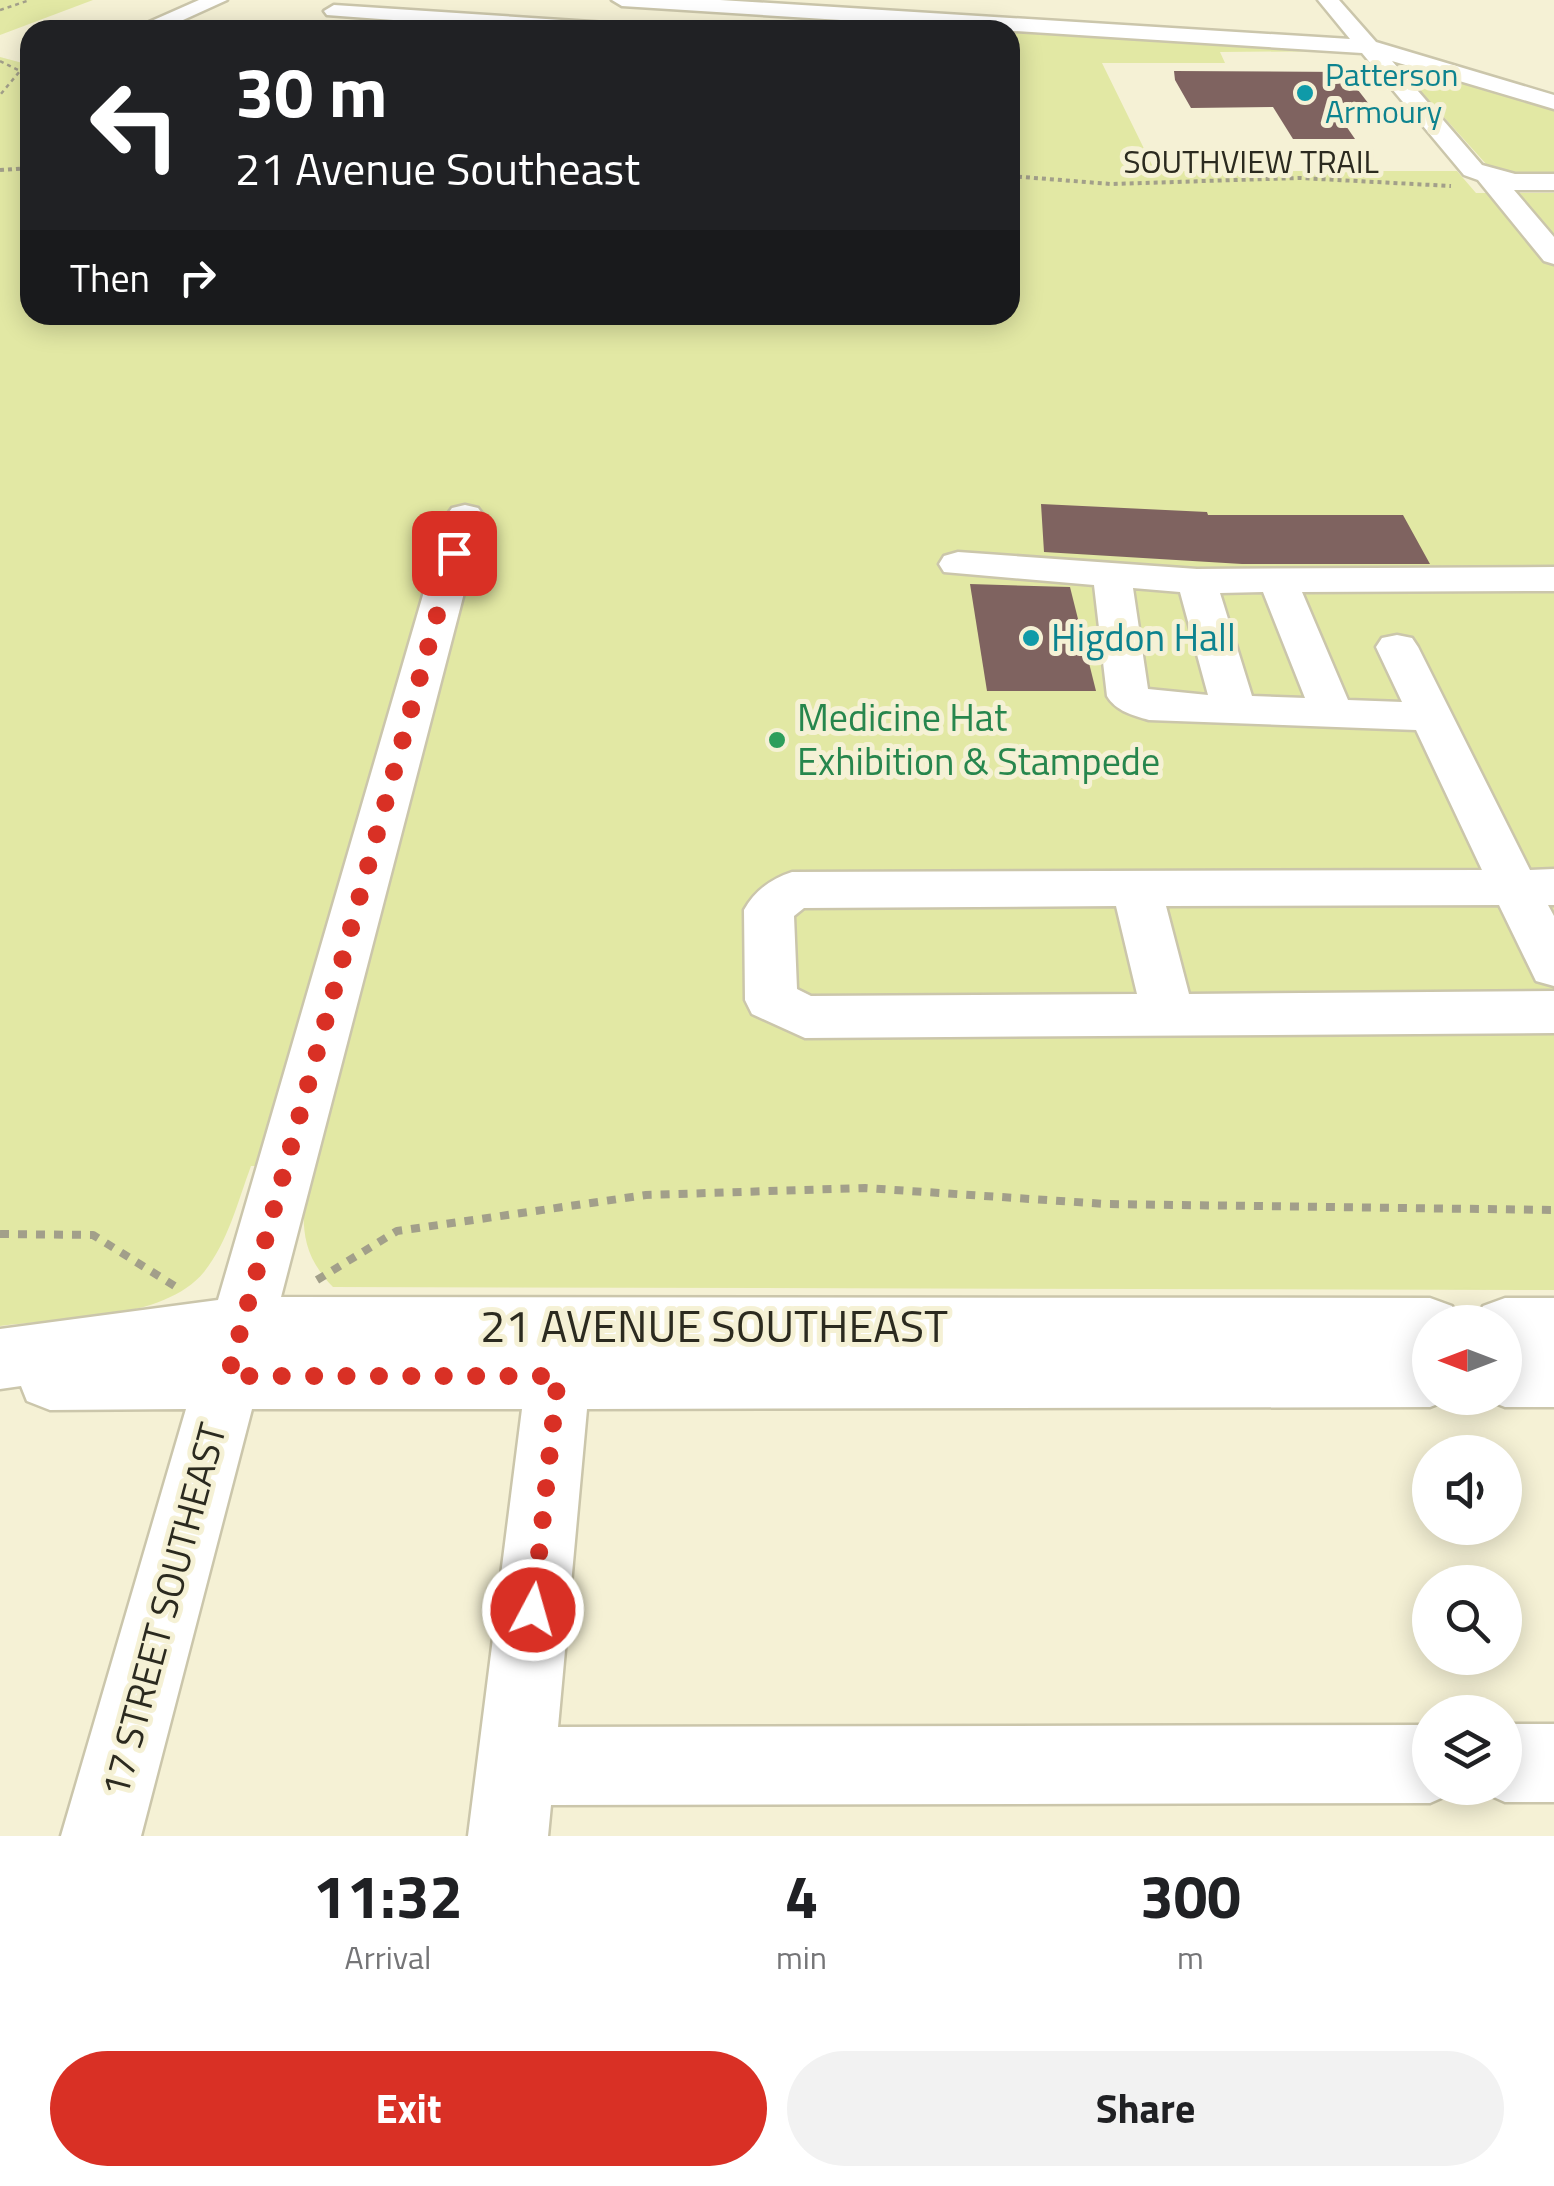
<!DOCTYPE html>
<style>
:root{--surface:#fff;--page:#f2f2f2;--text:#202124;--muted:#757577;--accent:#d93025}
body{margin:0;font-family:"Titillium Web",sans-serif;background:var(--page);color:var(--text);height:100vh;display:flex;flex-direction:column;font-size:38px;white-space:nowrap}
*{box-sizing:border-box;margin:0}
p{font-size:32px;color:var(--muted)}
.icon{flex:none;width:55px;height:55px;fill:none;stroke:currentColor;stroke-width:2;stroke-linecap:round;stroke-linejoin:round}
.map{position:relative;height:1836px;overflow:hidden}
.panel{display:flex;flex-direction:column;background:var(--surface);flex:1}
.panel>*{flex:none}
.banner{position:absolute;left:20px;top:20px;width:1000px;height:305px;border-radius:30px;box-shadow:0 5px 25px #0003;background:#202124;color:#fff;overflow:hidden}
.needle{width:65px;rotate:270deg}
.buttons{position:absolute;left:1412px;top:1305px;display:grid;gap:20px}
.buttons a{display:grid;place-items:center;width:110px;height:110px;border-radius:50%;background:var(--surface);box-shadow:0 5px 25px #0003;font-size:50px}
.pin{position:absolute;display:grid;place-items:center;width:85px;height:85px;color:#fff;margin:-42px;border-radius:20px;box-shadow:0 5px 15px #0006}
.me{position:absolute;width:110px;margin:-55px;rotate:6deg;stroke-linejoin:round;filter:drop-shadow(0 0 8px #0008)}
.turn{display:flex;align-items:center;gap:35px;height:210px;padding:0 50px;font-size:45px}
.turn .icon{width:130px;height:130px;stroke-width:2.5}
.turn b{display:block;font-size:70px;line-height:85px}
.then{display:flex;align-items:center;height:95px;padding:0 50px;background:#0003;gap:20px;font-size:38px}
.eta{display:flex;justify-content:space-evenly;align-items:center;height:170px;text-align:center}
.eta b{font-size:60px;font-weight:700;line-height:70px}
.button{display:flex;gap:20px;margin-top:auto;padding:20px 50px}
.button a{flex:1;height:115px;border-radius:60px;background:var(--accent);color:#fff;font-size:40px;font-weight:700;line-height:115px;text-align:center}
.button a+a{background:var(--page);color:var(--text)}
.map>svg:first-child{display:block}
.green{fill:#e2e8a4}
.building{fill:#7f6360}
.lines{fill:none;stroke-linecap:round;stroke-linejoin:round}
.minor-casing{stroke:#cbc6ab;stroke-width:5}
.path-far2{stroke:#a29f8a;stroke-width:2.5;stroke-dasharray:4 4;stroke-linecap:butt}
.path-far1{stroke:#a29f8a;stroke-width:4;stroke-dasharray:4 4;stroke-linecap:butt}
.path{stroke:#a29f8a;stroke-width:8;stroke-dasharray:9 9;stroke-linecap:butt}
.minor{fill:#fff;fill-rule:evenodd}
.route{stroke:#d93025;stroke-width:18;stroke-dasharray:0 32.4}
.culture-dot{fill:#0f9aa8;stroke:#f5f1d5;stroke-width:4}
.leisure-dot{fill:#2e9e5b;stroke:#f5f1d5;stroke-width:4}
.labels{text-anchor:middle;stroke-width:10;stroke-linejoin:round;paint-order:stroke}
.far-culture-label{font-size:32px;fill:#0d838f;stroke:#f5f1d5;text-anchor:start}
.far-street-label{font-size:32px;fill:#2b2a1f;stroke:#f5f1d5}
.culture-label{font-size:38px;fill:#0d838f;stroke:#f5f1d5;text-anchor:start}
.leisure-label{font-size:38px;fill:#27864d;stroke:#f5f1d5;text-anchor:start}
.street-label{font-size:38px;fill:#2b2a1f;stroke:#f5f1d5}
.near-street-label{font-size:45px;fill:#2b2a1f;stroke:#f5f1d5}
</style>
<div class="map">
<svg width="1554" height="1836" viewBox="0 0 1554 1836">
<rect width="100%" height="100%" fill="#f5f1d5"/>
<g class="green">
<path d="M0,0H93L0,35Z"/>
<path d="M899,21L1355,51L1220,52L1225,63H1102L1155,171H1457L1476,193H1554V1290L333,1287C295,1248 304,1217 306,1167L251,1166C238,1201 228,1242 204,1272C164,1321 60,1318 0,1326V57L30,65V315H1010V30H895Z"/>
<path d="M1420,70L1554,109V174H1517L1487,165L1405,74Z"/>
</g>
<g class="building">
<path d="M1174,71L1344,72L1372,108L1333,107L1355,139H1293L1273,107L1191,108L1175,80Z"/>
<path d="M1041,504L1207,512L1208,515H1403L1430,564H1242L1044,552Z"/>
<path d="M970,584L1070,587L1096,691H987Z"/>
</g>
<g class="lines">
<defs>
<g id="minor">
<path d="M199,0H227L161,30H131Z"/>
<path d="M612,0H720L1350,39L1318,0H1339L1376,42L1554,95V109L1392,61L1482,165L1515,174H1554V190H1514L1554,237V264L1544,261L1478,180L1464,175L1362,53L622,6Z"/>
<path d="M334,5L622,24L633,30H526L327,15L324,11Z"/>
<path d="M465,505L478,508L484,516L281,1297L1430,1298L1452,1306L1460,1322H1430V1398H1453L1430,1407L587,1409L558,1727L1430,1725V1788H1459L1457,1791L1430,1803L551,1805L548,1836H468L522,1409H252L141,1836H61L186,1409L50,1410L27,1401L21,1386L0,1389V1329L218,1300L446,516L452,508Z"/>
<path d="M958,552L1197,569L1554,567V591L1302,592L1348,700L1402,702L1376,647L1382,638L1397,635L1412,638L1418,647L1530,870L1554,869V905H1548L1554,916V986L1536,981L1499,905L1166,906L1189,994L1554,991V1033L805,1038L752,1014L745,1000L744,910C755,890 771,879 792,872L1482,870L1416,730L1149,720C1132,715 1116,711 1107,696L1094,585L944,572L939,564L944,556ZM1133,588L1180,592L1208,695L1148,689ZM1263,592L1305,698L1252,696L1220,593ZM1116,906L1137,994L811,996L797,989L794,916L804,908Z"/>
<path d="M1505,1298H1554V1407H1505L1482,1398H1505V1322H1475L1483,1306Z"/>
<path d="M1505,1724H1554V1802H1505L1478,1790L1477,1788H1505Z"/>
</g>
</defs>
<use href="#minor" class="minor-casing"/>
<g class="path-far2">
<path d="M0,10L30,0"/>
<path d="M0,61L20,71L0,95"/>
</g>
<g class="path-far1">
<path d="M0,170L30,168"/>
<path d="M1010,176L1111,184L1300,178L1451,186"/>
</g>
<g class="path">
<path d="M0,1234L93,1235L178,1288"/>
<path d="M317,1280L397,1231L646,1195L865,1188L1106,1204L1554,1210"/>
</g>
<use href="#minor" class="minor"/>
</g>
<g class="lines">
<path class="route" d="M454,553L228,1376H558L533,1610"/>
</g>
<g class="culture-dot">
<circle cx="1305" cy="93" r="10"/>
<circle cx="1031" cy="638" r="10"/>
</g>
<circle class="leisure-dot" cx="777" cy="740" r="10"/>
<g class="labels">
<g class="far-culture-label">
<text x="1325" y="86">Patterson<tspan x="1325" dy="37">Armoury</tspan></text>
</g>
<g class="far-street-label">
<text x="1251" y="173">SOUTHVIEW TRAIL</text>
</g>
<g class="culture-label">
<text x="1051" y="651">Higdon Hall</text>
</g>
<g class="leisure-label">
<text x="797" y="731">Medicine Hat<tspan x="797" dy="44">Exhibition &amp; Stampede</tspan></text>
</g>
<g class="street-label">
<text transform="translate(164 1610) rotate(-75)" y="13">17 STREET SOUTHEAST</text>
</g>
<g class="near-street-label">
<text x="714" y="1342">21 AVENUE SOUTHEAST</text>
</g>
</g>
</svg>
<div class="buttons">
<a><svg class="needle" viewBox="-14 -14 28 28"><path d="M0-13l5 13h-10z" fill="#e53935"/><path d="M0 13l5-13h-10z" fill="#757577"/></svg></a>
<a><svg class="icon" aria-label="sound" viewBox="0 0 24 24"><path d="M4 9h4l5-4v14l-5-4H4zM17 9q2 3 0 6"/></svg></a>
<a><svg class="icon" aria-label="search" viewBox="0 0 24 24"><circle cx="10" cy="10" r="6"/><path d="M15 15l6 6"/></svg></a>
<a><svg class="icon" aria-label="layers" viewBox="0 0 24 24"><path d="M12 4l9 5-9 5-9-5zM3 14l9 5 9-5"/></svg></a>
</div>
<div class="pin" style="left:454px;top:553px;background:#d93025"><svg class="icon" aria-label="arrive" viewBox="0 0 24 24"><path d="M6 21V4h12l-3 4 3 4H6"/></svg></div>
<svg class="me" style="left:533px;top:1610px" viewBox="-20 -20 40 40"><circle r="17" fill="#d93025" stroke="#fff" stroke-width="3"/><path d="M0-11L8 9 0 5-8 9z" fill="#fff"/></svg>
<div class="banner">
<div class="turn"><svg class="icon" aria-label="left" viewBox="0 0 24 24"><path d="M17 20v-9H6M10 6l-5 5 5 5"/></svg><div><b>30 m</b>21 Avenue Southeast</div></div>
<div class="then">Then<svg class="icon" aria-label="right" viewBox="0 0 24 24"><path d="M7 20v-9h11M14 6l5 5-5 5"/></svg></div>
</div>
</div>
<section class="panel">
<div class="eta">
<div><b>11:32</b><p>Arrival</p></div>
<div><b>4</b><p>min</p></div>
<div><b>300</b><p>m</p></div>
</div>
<div class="button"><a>Exit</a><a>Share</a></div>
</section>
